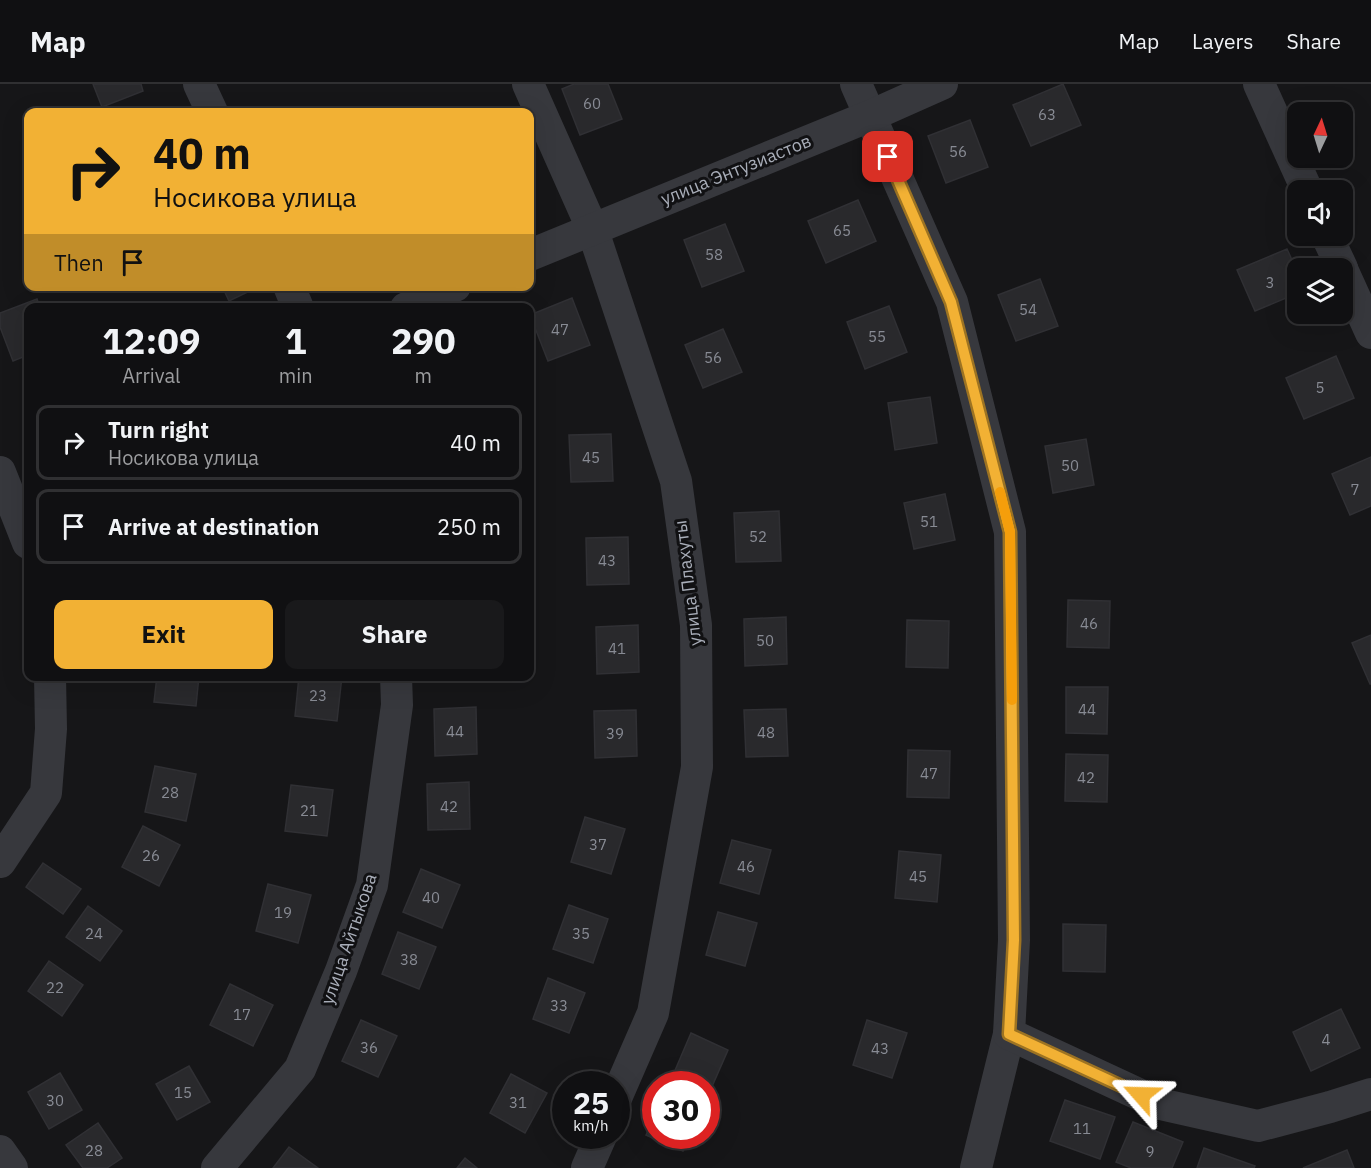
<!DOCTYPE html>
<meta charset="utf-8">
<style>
:root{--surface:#101012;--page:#19191b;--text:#f1f3f6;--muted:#9c9d9f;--line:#303032;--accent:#f2b134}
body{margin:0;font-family:"IBM Plex Sans",sans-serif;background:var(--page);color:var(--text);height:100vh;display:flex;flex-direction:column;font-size:22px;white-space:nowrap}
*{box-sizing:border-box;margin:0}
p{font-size:20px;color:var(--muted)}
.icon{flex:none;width:33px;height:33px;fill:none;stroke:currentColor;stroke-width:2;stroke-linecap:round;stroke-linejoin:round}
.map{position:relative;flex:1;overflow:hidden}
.sheet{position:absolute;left:24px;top:219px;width:510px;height:378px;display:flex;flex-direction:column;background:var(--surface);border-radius:12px;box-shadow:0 6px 24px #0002,0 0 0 2px var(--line)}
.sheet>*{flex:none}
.top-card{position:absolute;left:24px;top:24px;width:510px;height:183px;border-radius:12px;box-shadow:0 6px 24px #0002,0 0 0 2px var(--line);background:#f2b134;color:#111;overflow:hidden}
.needle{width:39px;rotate:4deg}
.fabs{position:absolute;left:1287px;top:18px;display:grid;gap:12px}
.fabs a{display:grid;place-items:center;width:66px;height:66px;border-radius:12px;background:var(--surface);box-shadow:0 6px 24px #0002,0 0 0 2px var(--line);font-size:30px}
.speed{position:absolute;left:552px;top:987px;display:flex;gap:12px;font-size:30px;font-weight:700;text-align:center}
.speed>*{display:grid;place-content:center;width:78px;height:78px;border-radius:50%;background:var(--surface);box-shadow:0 6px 24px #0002,0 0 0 2px var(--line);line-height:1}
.speed small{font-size:15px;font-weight:400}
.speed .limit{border:9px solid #d22;background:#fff;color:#111}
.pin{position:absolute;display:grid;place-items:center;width:51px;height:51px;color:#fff;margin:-26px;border-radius:12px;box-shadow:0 3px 9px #0006}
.me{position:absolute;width:66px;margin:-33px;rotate:295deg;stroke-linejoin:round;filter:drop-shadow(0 0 4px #0008)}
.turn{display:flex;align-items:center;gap:21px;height:126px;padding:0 30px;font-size:27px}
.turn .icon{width:78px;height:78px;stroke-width:2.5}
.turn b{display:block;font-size:42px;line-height:51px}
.then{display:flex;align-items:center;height:57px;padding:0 30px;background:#0003;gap:12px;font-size:22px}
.eta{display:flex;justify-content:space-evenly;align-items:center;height:102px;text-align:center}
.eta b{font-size:36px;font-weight:700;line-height:42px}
.cta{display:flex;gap:12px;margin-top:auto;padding:12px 30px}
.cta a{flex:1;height:69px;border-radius:12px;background:var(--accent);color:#111;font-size:24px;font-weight:700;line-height:69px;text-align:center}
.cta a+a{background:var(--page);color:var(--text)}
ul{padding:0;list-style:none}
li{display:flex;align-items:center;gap:18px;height:75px;margin:0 12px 9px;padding:0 18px;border:3px solid var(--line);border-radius:12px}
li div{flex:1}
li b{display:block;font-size:22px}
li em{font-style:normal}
header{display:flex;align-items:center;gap:36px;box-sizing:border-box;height:84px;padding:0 30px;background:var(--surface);border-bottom:2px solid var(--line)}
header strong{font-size:28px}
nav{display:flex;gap:33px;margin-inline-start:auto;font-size:21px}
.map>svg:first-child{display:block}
.building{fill:#29292c;stroke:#303034;stroke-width:1.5}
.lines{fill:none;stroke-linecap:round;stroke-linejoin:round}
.minor{stroke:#37383d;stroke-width:32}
.route-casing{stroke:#9d7322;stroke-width:15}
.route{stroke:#f2b134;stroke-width:10}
.slow{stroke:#f59e0b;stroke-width:10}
.labels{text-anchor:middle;stroke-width:6;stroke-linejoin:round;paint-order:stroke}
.number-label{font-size:15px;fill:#888b94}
.street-label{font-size:18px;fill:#a8adb8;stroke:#111113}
</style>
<header>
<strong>Map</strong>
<nav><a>Map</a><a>Layers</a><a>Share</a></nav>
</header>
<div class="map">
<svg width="1371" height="1084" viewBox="0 0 1371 1084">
<rect width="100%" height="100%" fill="#161618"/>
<g class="building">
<path d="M93,0H141L143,7L102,23Z"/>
<path d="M574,0H608L622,35L580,51L562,5Z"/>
<path d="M1063,0L1081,41L1031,62L1013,21Z"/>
<path d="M970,36L988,83L946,99L928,52Z"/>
<path d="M858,116L876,157L826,179L808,137Z"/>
<path d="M725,140L744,187L702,203L684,156Z"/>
<path d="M1287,165L1298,189V209L1255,227L1237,186Z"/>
<path d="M1040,195L1058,242L1016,257L998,211Z"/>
<path d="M222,202H248L250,207L229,217Z"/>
<path d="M572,214L590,261L548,277L530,231Z"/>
<path d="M37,215L40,224H28V271L13,277L0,243V229Z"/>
<path d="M889,222L907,268L865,285L847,238Z"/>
<path d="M723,245L742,288L703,304L685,261Z"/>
<path d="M1336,272L1354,314L1304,335L1286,294Z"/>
<path d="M930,313L937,359L895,366L888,319Z"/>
<path d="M611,350L613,397L571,398L569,351Z"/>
<path d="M1086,355L1094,401L1053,409L1045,362Z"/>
<path d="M1371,373V422L1350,431L1332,390Z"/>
<path d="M945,410L955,456L914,465L904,419Z"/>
<path d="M779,427L781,477L736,478L734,429Z"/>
<path d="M628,453L629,500L587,501L586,454Z"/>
<path d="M1068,516L1110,517L1109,564L1067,563Z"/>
<path d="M786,533L787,580L745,582L744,535Z"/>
<path d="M907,536L949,537L948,584L906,583Z"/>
<path d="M638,541L639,588L597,590L596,543Z"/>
<path d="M1371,551V600H1370L1352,559Z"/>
<path d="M157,592H199L196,622L154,618Z"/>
<path d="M299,592H342L337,637L295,632Z"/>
<path d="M1066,603H1108L1107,650L1066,649Z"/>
<path d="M476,623L477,670L435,672L434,625Z"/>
<path d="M786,625L788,672L746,673L744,626Z"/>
<path d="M636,626L637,672L595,674L594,627Z"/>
<path d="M908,666L950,667L949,714L907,713Z"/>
<path d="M1066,670L1108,671L1107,718L1065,717Z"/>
<path d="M155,682L196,690L186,737L145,728Z"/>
<path d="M469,698L470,745L428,746L427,700Z"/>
<path d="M291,701L333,706L327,752L285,747Z"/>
<path d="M585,733L625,745L611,790L571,778Z"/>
<path d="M143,742L180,761L159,802L122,783Z"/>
<path d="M732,756L771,766L759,810L720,799Z"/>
<path d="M899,767L941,771L937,818L895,814Z"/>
<path d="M43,779L81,805L63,830L26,803Z"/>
<path d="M421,785L460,801L442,844L403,828Z"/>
<path d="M268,800L311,811L298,859L256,847Z"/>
<path d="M569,821L608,835L593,879L553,865Z"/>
<path d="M88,822L122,847L100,877L66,853Z"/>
<path d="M718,828L757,839L745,882L706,871Z"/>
<path d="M1063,840L1106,841L1105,888L1063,887Z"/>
<path d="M398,848L436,863L419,905L382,890Z"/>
<path d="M49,877L83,901L62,932L28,907Z"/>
<path d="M548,894L585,909L569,949L533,935Z"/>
<path d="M230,900L273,921L253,962L210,941Z"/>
<path d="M1341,925L1360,964L1311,987L1293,948Z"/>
<path d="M361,936L397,952L378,993L342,977Z"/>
<path d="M867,936L907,949L892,994L853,981Z"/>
<path d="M691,949L728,966L710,1007L706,1006V1000H695L673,991Z"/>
<path d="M189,982L210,1018L177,1036L156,1000Z"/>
<path d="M60,989L82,1026L49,1045L28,1008Z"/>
<path d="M511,990L547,1009L525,1049L490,1029Z"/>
<path d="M1065,1016L1115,1033L1100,1075L1050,1057Z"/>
<path d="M656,1029V1052H690L683,1067L646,1051Z"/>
<path d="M1133,1038L1183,1058L1172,1084H1131L1116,1078Z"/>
<path d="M98,1039L122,1074L107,1084H83L66,1061Z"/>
<path d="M289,1063L318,1084H273Z"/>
<path d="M1204,1064L1255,1082L1254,1084H1197Z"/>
<path d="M1347,1066L1354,1084H1303Z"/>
<path d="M465,1074L477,1084H457Z"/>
</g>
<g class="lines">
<g class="minor">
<path d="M199,0L212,28"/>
<path d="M528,0L592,144L676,397L696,541L697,683L653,929L616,1014"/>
<path d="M856,0L952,218L1010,448L1014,856L1009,950L976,1084"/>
<path d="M1259,0L1307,106"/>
<path d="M1327,152L1342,184"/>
<path d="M530,171L870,32L942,0"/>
<path d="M1342,185L1371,249"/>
<path d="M289,202L298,224"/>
<path d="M406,224L455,202"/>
<path d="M0,388L28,459"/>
<path d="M0,778L46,709L51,645L50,592"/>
<path d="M1009,950L1160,1020L1258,1042L1330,1023L1371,1010"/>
<path d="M0,1067L12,1084"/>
<path d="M217,1084L300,985L341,887L372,801L397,621L396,592"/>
<path d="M587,1084L601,1052"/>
</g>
</g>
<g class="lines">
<defs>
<path id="route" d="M888,73L951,218L1010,448L1014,856L1009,950L1141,1011"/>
</defs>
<use href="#route" class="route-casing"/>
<use href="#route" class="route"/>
<path class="slow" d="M1000,408L1010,448L1012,616"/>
</g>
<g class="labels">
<g class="number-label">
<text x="592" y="25">60</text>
<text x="1047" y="36">63</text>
<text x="958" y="73">56</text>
<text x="842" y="152">65</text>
<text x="714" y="176">58</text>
<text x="1270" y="204">3</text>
<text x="1028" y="231">54</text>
<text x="560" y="251">47</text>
<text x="877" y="258">55</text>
<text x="713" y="279">56</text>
<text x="1320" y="309">5</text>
<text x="591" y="379">45</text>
<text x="1070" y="387">50</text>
<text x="1355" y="411">7</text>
<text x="929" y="443">51</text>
<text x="758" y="458">52</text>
<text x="607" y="482">43</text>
<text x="1089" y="545">46</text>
<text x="765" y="562">50</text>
<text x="617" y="570">41</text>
<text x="318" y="617">23</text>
<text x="1087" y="631">44</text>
<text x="455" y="653">44</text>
<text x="766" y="654">48</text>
<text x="615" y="655">39</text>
<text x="929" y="695">47</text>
<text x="1086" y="699">42</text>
<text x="170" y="714">28</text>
<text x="449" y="728">42</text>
<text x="309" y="732">21</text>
<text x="598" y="766">37</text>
<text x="151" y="777">26</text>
<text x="746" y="788">46</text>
<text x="918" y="798">45</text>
<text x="431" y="819">40</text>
<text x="283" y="834">19</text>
<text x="94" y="855">24</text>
<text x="581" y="855">35</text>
<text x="409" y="881">38</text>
<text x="55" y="909">22</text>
<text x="559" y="927">33</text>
<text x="242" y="936">17</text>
<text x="1326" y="961">4</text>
<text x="369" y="969">36</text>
<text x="880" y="970">43</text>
<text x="183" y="1014">15</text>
<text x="55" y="1022">30</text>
<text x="518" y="1024">31</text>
<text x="1082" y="1050">11</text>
<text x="94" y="1072">28</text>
<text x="1150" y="1073">9</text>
</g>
<g class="street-label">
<text transform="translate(736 86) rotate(-22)" y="6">улица Энтузиастов</text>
<text transform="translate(688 499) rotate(-97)" y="6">улица Плахуты</text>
<text transform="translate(349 855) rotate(-71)" y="6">улица Айтыкова</text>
</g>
</g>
</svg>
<div class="fabs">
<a><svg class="needle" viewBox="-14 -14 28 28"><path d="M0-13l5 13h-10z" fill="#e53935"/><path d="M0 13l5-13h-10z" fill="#9c9d9f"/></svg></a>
<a><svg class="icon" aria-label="sound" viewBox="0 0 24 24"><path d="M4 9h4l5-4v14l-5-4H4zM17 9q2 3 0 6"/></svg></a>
<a><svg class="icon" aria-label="layers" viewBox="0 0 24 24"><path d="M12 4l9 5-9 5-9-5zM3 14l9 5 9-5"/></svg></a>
</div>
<div class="speed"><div>25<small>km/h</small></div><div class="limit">30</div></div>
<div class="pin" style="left:888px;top:73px;background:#d93025"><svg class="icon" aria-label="arrive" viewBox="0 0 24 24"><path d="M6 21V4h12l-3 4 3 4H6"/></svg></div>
<svg class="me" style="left:1141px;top:1011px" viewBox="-20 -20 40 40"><path d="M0-17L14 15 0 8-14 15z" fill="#f2b134" stroke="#fff" stroke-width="4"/></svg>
<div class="top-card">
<div class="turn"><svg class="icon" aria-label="right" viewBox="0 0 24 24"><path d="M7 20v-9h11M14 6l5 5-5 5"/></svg><div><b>40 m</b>Носикова улица</div></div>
<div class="then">Then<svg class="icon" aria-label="arrive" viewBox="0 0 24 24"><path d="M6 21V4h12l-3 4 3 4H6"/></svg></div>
</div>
<section class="sheet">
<div class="eta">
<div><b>12:09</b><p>Arrival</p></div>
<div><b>1</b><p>min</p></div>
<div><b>290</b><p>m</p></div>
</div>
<ul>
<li><svg class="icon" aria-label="right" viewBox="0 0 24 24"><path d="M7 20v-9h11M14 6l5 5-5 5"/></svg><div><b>Turn right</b><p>Носикова улица</p></div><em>40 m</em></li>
<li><svg class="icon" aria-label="arrive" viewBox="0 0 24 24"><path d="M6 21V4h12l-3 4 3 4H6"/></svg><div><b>Arrive at destination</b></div><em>250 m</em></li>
</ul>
<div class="cta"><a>Exit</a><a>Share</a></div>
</section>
</div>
